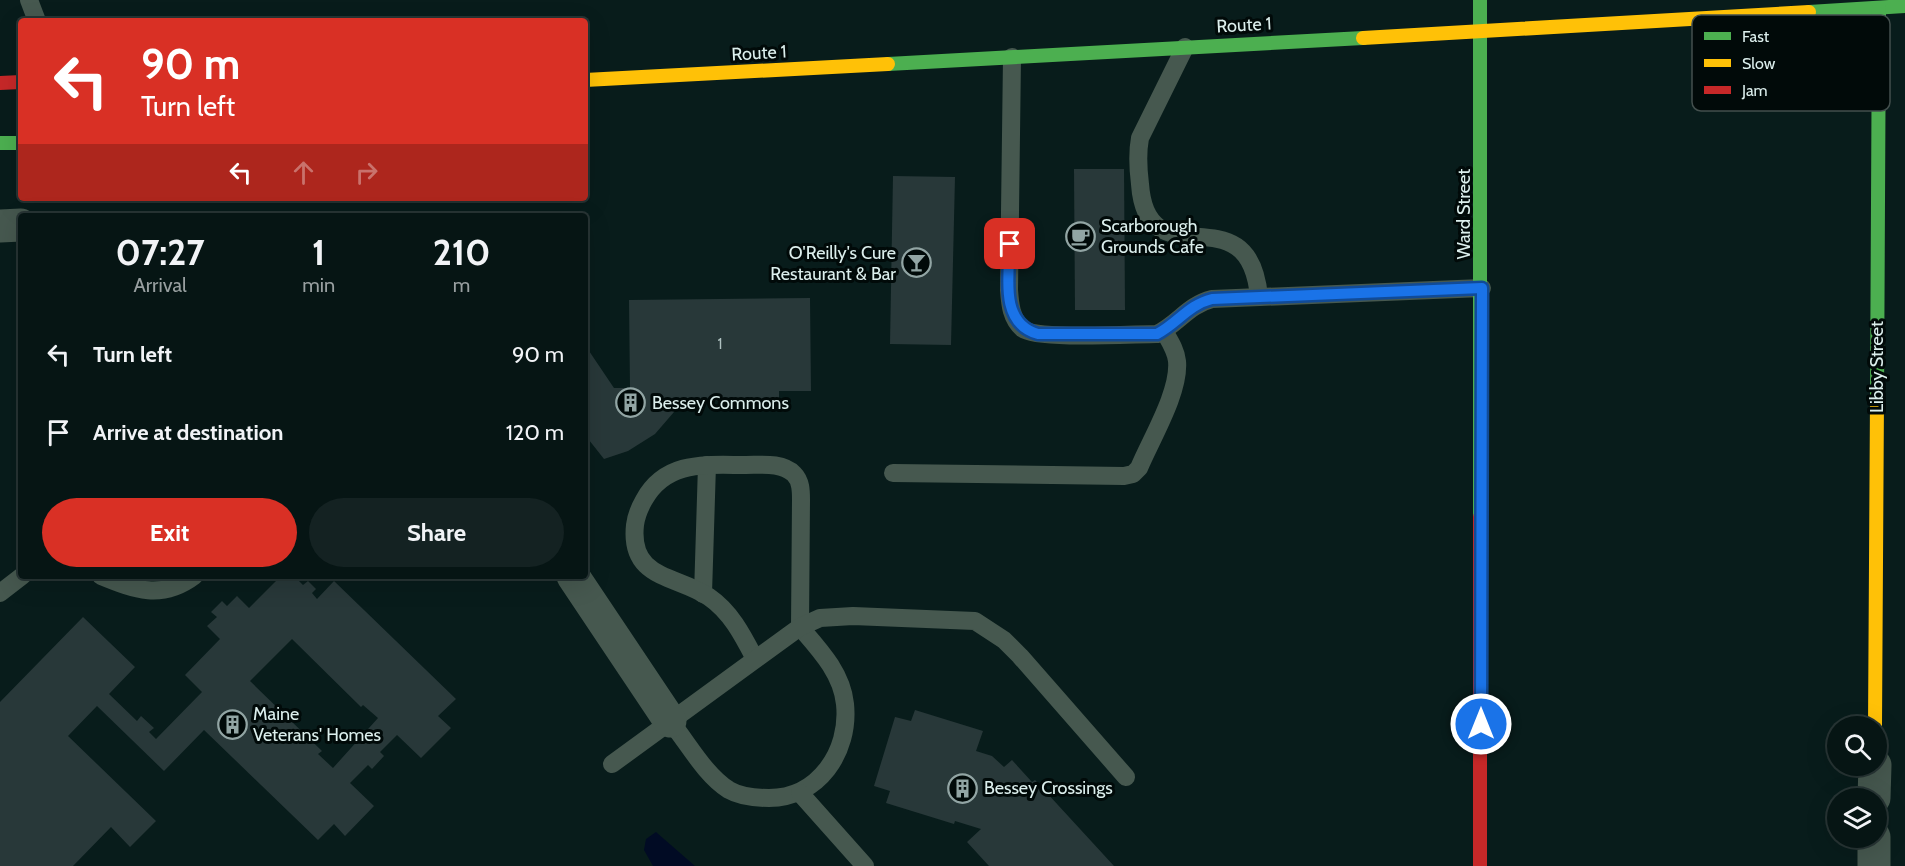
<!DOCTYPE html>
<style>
:root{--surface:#061514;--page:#142222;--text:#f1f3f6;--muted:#989fa0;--line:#273434;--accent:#d93025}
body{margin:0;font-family:Cabin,sans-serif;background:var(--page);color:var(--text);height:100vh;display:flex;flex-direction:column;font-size:22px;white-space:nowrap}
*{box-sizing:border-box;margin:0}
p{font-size:20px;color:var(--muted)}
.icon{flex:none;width:33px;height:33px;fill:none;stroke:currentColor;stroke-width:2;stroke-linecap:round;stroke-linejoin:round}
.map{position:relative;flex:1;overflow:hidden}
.panel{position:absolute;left:18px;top:213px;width:570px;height:366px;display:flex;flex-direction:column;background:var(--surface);border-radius:6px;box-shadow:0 6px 24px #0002,0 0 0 2px var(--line)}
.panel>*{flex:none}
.banner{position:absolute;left:18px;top:18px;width:570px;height:183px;border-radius:6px;box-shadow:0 6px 24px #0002,0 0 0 2px var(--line);background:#d93025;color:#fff;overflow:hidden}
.buttons{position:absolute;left:1827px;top:716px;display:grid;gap:12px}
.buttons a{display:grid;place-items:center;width:60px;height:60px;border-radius:50%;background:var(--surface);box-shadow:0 6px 24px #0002,0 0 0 2px var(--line);font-size:30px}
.pin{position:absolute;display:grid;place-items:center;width:51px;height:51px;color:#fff;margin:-26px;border-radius:12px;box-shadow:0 3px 9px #0006}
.me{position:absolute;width:66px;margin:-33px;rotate:0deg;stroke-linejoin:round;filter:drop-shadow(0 0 4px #0008)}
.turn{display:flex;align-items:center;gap:21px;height:126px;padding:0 24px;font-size:27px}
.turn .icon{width:78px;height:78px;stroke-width:2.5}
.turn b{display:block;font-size:42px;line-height:51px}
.lanes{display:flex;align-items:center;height:57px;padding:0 24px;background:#0003;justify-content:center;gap:30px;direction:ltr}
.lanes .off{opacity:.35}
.eta{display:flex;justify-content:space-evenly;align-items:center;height:102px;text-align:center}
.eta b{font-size:36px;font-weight:700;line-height:42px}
.cta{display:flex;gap:12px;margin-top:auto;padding:12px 24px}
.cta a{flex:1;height:69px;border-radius:36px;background:var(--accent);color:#fff;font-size:24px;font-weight:700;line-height:69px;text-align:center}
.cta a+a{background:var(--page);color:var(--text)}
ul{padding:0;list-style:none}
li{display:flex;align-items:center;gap:18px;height:78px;padding:0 24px}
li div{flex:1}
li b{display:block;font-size:22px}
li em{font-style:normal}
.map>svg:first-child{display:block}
.water{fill:#010b24}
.building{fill:#283839;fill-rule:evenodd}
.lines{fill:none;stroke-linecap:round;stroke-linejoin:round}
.lane{stroke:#46584f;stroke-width:18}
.street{stroke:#46584f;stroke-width:33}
.fast{stroke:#4caf50;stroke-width:14}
.slow{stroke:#ffc107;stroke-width:14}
.jam{stroke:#c62828;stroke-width:14}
.route-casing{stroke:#114b97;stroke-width:15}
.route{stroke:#1a73e8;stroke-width:10}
.labels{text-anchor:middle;stroke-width:6;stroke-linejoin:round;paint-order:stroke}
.number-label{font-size:15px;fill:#afc1c0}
.street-label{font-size:18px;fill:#dcefed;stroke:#010a09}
.poi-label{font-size:18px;fill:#dcefed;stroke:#010a09;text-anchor:start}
.key{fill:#010a09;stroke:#434f4d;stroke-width:1.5}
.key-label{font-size:16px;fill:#dcefed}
</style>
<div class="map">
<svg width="1905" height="866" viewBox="0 0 1905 866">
<rect width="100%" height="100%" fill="#081c1b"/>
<path class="water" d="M656,832L695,866H653L644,850L646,839Z"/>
<g class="building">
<path d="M1074,169H1124L1125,310H1075Z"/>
<path d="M893,176L955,177L951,345L890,344Z"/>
<path d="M810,298L811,391H779V401H678L674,412L655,434L628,451L604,459L589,440L585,442V345L614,388H630L629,300Z"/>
<path d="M281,576H294L303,585L308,581L316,589L312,593L317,599L334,581L456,699L438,716L451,728L421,758L397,735L380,752L384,756L372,769L368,765L350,783L374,806L345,836L334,824L318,840L204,730L164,771L97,706L68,736L156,821L130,847L111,827L73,866H0V702L83,617L135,667L109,694L137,721L141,716L154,728L149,732L156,739L202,692L185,675L220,639L207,626L217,617L211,612L222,601L227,606L237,596L249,608ZM292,639L361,707L363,705L378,718L333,768L318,754L322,751L250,681Z"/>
<path d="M915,710L983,731L976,751L992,756L1004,767L1012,760L1032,782L1035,780L1114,866H989L967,842L981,829L955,821L954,824L886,803L890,791L874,786L895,717L911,721Z"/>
</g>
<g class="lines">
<g class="lane">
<path d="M29,0L37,21"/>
<path d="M1185,47L1140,138C1137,154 1138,168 1140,184C1147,284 1249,187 1259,297"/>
<path d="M1012,57L1009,290C1010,304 1011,319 1023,329C1037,340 1134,334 1157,334C1178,324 1188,305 1212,299L1482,288"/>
<path d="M893,473L1124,476L1133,474L1139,468C1151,439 1180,392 1177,361C1176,350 1169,340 1164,331"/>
<path d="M101,576C135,590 162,600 194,576"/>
<path d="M0,593L22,576"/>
<path d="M703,594L707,465"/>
<path d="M670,721C688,743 705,775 729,790C741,797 756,798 769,798C818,798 850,752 845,704C842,673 819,649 800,627L801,500C801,491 801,481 794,474C782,462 761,465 746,465C706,465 666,460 644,500C640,507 636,517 635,525C629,580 677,575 709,597C731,612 743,636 755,659"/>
<path d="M612,764L800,627L820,618L853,616L975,621L1004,640L1020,656L1126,777"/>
<path d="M800,793L865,866"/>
</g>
<g class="street">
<path d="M0,226L21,225"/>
<path d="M573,576L670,721"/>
<path d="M1874,798L1875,765"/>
<path d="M1874,866V837"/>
</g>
<g class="fast">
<path d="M1480,0V517"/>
<path d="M1809,12L1905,6"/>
<path d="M888,64L1363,38"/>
<path d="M0,143H21"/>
<path d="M1877,398L1879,8"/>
</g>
<g class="slow">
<path d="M1363,38L1809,12"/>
<path d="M585,80L888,64"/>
<path d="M1875,726L1877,398"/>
</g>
<g class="jam">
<path d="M0,83L21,82"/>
<path d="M1480,517V866"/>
</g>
</g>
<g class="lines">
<defs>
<path id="route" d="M1010,244C1009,275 999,323 1038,334H1157C1178,323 1188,305 1212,299L1482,288L1481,724"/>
</defs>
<use href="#route" class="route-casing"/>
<use href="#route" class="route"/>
</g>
<defs>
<symbol id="cafe-ring" viewBox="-11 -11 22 22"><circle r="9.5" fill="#010a09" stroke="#92a5a4" stroke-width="1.5"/><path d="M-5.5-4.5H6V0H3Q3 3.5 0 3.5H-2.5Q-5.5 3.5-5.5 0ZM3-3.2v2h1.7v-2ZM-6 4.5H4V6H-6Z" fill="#92a5a4"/></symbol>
<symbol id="bar-ring" viewBox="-11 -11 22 22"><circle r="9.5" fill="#010a09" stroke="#92a5a4" stroke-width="1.5"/><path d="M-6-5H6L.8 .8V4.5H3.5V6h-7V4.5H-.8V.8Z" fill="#92a5a4"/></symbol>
<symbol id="building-ring" viewBox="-11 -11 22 22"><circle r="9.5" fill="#010a09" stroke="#92a5a4" stroke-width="1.5"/><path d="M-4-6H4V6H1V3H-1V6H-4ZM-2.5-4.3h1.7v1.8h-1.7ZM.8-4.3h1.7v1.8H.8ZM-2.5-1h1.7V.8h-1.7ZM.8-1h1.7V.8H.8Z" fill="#92a5a4"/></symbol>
</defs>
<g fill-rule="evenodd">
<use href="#cafe-ring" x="1064" y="220" width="33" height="33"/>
<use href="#bar-ring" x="900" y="246" width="33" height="33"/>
<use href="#building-ring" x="614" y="386" width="33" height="33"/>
<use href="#building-ring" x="216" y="708" width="33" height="33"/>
<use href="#building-ring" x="946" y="772" width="33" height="33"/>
</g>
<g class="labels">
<g class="number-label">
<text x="720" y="349">1</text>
</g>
<g class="street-label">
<text transform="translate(1244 25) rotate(-3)" y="6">Route 1</text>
<text transform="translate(759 53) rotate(-3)" y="6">Route 1</text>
<text transform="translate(1464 214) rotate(-90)" y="6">Ward Street</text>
<text transform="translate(1877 367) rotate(-90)" y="6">Libby Street</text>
</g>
<g class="poi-label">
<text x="1101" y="232">Scarborough<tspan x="1101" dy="21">Grounds Cafe</tspan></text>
<text x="896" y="259" text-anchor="end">O'Reilly's Cure<tspan x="896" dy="21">Restaurant &amp; Bar</tspan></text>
<text x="652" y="409">Bessey Commons</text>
<text x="253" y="720">Maine<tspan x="253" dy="21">Veterans' Homes</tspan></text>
<text x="984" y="794">Bessey Crossings</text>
</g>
</g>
<rect x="1692" y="15" width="198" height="96" rx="9" class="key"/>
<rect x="1704" y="32" width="27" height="8" fill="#4caf50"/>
<rect x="1704" y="59" width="27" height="8" fill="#ffc107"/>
<rect x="1704" y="86" width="27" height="8" fill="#c62828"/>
<g class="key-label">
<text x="1742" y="42">Fast</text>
<text x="1742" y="69">Slow</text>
<text x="1742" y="96">Jam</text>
</g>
</svg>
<div class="buttons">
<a><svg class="icon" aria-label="search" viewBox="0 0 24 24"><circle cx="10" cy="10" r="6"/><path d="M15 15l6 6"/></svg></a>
<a><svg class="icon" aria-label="layers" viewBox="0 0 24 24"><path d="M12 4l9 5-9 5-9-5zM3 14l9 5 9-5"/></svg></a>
</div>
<div class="pin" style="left:1010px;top:244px;background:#d93025"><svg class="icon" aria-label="arrive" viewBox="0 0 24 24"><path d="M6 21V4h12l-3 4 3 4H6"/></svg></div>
<svg class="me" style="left:1481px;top:724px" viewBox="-20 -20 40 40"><circle r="17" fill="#1a73e8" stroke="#fff" stroke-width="3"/><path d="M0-11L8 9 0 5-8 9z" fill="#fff"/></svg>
<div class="banner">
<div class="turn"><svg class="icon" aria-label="left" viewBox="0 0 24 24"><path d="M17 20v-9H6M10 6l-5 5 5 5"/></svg><div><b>90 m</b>Turn left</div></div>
<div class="lanes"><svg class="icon" aria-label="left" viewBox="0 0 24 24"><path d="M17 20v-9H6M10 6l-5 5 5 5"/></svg><svg class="icon off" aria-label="ahead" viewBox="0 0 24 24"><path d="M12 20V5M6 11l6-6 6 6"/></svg><svg class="icon off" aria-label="right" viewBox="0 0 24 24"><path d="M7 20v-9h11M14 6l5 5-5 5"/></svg></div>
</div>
<section class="panel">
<div class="eta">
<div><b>07:27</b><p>Arrival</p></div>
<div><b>1</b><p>min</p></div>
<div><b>210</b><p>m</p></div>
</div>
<ul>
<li><svg class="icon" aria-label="left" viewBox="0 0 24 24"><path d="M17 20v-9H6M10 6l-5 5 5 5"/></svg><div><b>Turn left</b></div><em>90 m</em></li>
<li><svg class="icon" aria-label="arrive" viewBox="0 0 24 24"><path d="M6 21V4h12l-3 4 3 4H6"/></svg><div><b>Arrive at destination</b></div><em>120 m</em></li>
</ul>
<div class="cta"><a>Exit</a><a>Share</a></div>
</section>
</div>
